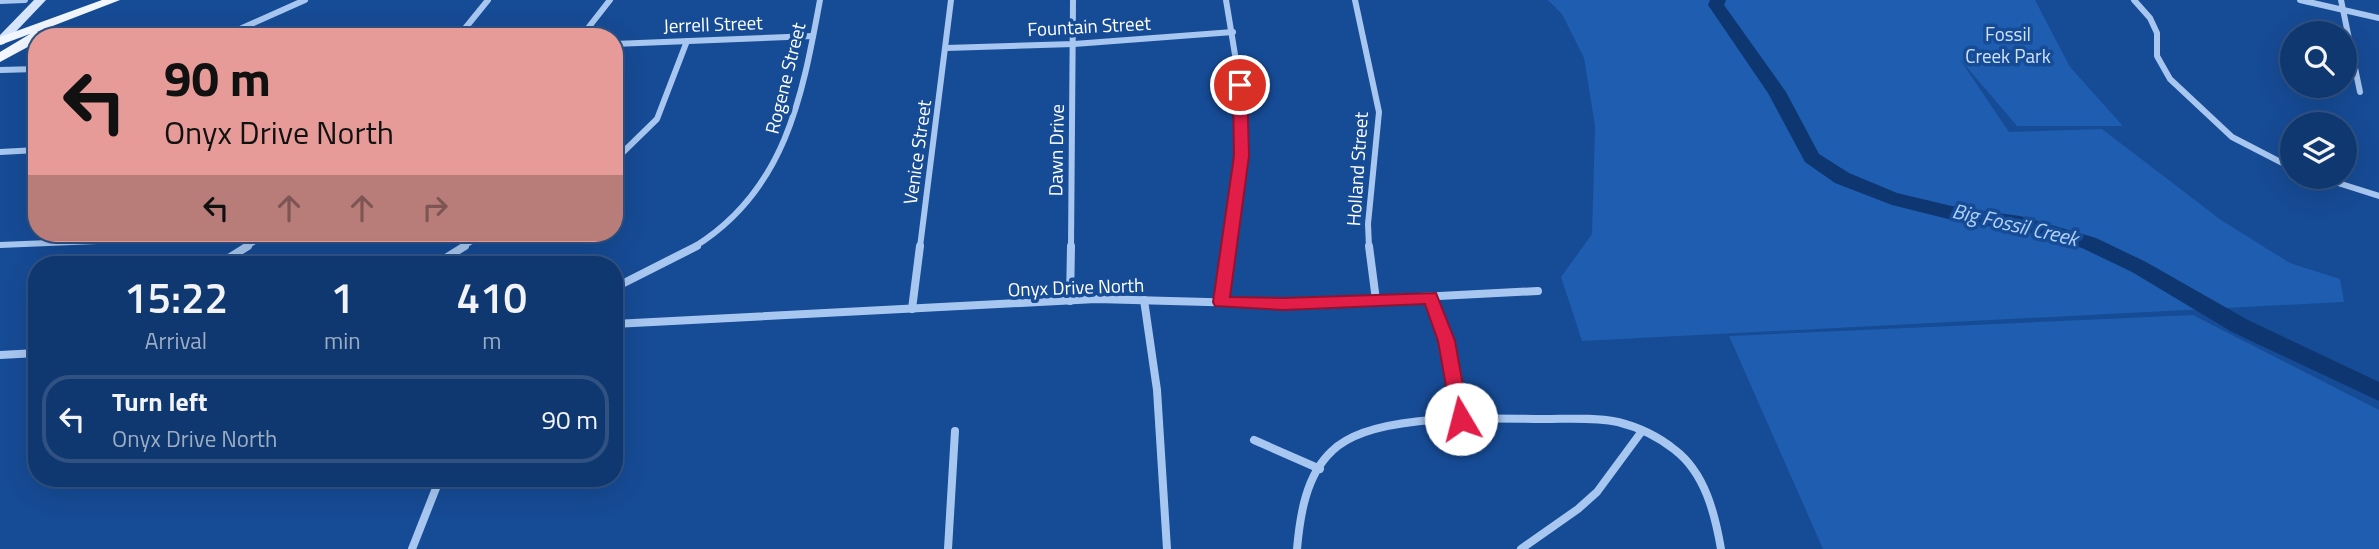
<!DOCTYPE html>
<style>
:root{--surface:#103870;--page:#193f75;--text:#f1f3f6;--muted:#9cacc3;--line:#305283}
body{margin:0;font-family:"Titillium Web",sans-serif;background:var(--page);color:var(--text);height:100vh;display:flex;flex-direction:column;font-size:26px;white-space:nowrap}
*{box-sizing:border-box;margin:0}
p{font-size:23px;color:var(--muted)}
.icon{flex:none;width:38px;height:38px;fill:none;stroke:currentColor;stroke-width:2;stroke-linecap:round;stroke-linejoin:round}
.map{position:relative;flex:1;overflow:hidden}
.details{position:absolute;left:28px;top:256px;width:595px;height:231px;display:flex;flex-direction:column;background:var(--surface);border-radius:28px;box-shadow:0 7px 28px #0002,0 0 0 2px var(--line)}
.details>*{flex:none}
.guide{position:absolute;left:28px;top:28px;width:595px;height:214px;border-radius:28px;box-shadow:0 7px 28px #0002,0 0 0 2px var(--line);background:#e69b98;color:#111;overflow:hidden}
.fabs{position:absolute;left:2280px;top:21px;display:grid;gap:14px}
.fabs a{display:grid;place-items:center;width:77px;height:77px;border-radius:50%;background:var(--surface);box-shadow:0 7px 28px #0002,0 0 0 2px var(--line);font-size:35px}
.pin{position:absolute;display:grid;place-items:center;width:60px;height:60px;color:#fff;margin:-30px;border:4px solid #fff;border-radius:50%;box-shadow:0 2px 7px #0007}
.me{position:absolute;width:77px;margin:-38px;rotate:352deg;stroke-linejoin:round;filter:drop-shadow(0 0 5px #0008)}
.turn{display:flex;align-items:center;gap:24px;height:147px;padding:0 21px;font-size:32px}
.turn .icon{width:91px;height:91px;stroke-width:2.5}
.turn b{display:block;font-size:49px;line-height:60px}
.lanes{display:flex;align-items:center;height:66px;padding:0 21px;background:#0003;justify-content:center;gap:35px;direction:ltr}
.lanes .off{opacity:.35}
.eta{display:flex;justify-content:space-evenly;align-items:center;height:119px;text-align:center}
.eta b{font-size:42px;font-weight:600;line-height:49px}
ul{padding:0;list-style:none}
li{display:flex;align-items:center;gap:21px;height:88px;margin:0 14px 10px;padding:0 7px;border:4px solid var(--line);border-radius:28px}
li div{flex:1}
li b{display:block;font-size:26px}
li em{font-style:normal}
.map>svg:first-child{display:block}
.green{fill:#1e5daf}
.lines{fill:none;stroke-linecap:round;stroke-linejoin:round}
.river{fill:#0e3772;fill-rule:evenodd}
.street-far1{stroke:#a7c7f1;stroke-width:6}
.street{stroke:#a7c7f1;stroke-width:8}
.secondary{fill:#d6e5fc;fill-rule:evenodd}
.primary{fill:#f1f6ff;fill-rule:evenodd}
.route{fill:#e11d48;stroke:#92132f;stroke-width:2}
.labels{text-anchor:middle;stroke-width:7;stroke-linejoin:round;paint-order:stroke}
.street-label{font-size:19px;fill:#fff;stroke:#164b95}
.park-label{font-size:19px;fill:#cee2fc;stroke:#164b95}
.water-label{font-size:21px;font-style:italic;fill:#b3d1f8;stroke:#164b95}
</style>
<div class="map">
<svg width="2379" height="549" viewBox="0 0 2379 549">
<rect width="100%" height="100%" fill="#164b95"/>
<g class="green">
<path d="M1548,0H2035L2070,67L2123,126H2017L1959,58L2009,132L2102,129L2221,220L2290,263L2340,279L2344,302L1582,341L1561,277L1592,234L1595,126L1584,58L1562,14Z"/>
<path d="M2193,315L2379,410V549H1823L1729,336Z"/>
</g>
<g class="lines">
<path class="river" d="M1710,0H1726L1724,5L1786,92L1819,154L1849,173L1897,193L1960,208L2020,216L2096,238L2146,262L2248,320L2379,382V401L2232,332L2132,272L2082,248L2020,230L1960,222L1892,205L1835,183L1805,162L1768,93L1708,5Z"/>
<g class="street-far1">
<path d="M1226,0L1240,85L1241,156L1228,247"/>
<path d="M1355,0L1379,112L1368,224L1369,247"/>
<path d="M2134,0L2150,18L2157,33V56L2170,79L2232,137L2292,168"/>
<path d="M2300,0L2379,18"/>
<path d="M2341,0L2360,92"/>
<path d="M0,1L25,0"/>
<path d="M222,37L305,0"/>
<path d="M458,37L488,0"/>
<path d="M581,37L610,0"/>
<path d="M614,44L813,36"/>
<path d="M946,48L1074,44L1233,32"/>
<path d="M0,70L37,69"/>
<path d="M0,152L37,150"/>
<path d="M614,161L657,119L687,41"/>
<path d="M2319,177L2379,196"/>
<path d="M0,245L268,234"/>
<path d="M245,247L265,235"/>
<path d="M462,247L485,233"/>
<path d="M694,247C785,191 802,98 820,0"/>
<path d="M920,247L951,0"/>
<path d="M1071,247L1073,0"/>
</g>
<g class="street">
<path d="M1369,246L1376,300"/>
<path d="M219,264L248,246"/>
<path d="M436,264L465,246"/>
<path d="M614,288L697,246"/>
<path d="M1431,297L1447,341L1461,419"/>
<path d="M1144,300L1157,390L1167,549"/>
<path d="M1070,301L1071,246"/>
<path d="M1221,302L1229,246"/>
<path d="M912,309L920,246"/>
<path d="M614,324L1096,299L1284,304L1538,291"/>
<path d="M0,355L37,353"/>
<path d="M1254,440L1320,469"/>
<path d="M412,549L440,478"/>
<path d="M948,549L955,431"/>
<path d="M1297,549C1300,515 1306,475 1332,451C1372,411 1489,419 1544,419C1568,419 1593,417 1618,422C1638,427 1659,437 1675,450C1705,473 1715,514 1721,549"/>
<path d="M1521,549L1578,509L1597,492L1642,431"/>
</g>
<path class="secondary" d="M34,0H46L4,44L0,45V35Z"/>
<path class="primary" d="M102,0H120L37,32L43,36L37,37V42L0,62V52L30,34L0,45V37Z"/>
</g>
<path class="route" d="M1240,81L1247,85L1249,156L1230,297L1284,298L1436,293L1455,341L1469,419L1467,424H1454L1452,419L1438,341L1425,304L1284,310L1215,306L1213,302L1234,156L1233,85Z"/>
<g class="labels">
<g class="street-label">
<text transform="translate(713 24) rotate(-2)" y="7">Jerrell Street</text>
<text transform="translate(1089 26) rotate(-3)" y="7">Fountain Street</text>
<text transform="translate(785 78) rotate(-76)" y="7">Rogene Street</text>
<text transform="translate(1056 150) rotate(-89)" y="7">Dawn Drive</text>
<text transform="translate(917 152) rotate(-82)" y="7">Venice Street</text>
<text transform="translate(1357 169) rotate(-86)" y="7">Holland Street</text>
<text transform="translate(1076 287) rotate(-2)" y="7">Onyx Drive North</text>
</g>
<g class="park-label">
<text x="2008" y="41">Fossil<tspan x="2008" dy="22">Creek Park</tspan></text>
</g>
<g class="water-label">
<text transform="translate(2015 225) rotate(13)" y="7">Big Fossil Creek</text>
</g>
</g>
</svg>
<div class="fabs">
<a><svg class="icon" aria-label="search" viewBox="0 0 24 24"><circle cx="10" cy="10" r="6"/><path d="M15 15l6 6"/></svg></a>
<a><svg class="icon" aria-label="layers" viewBox="0 0 24 24"><path d="M12 4l9 5-9 5-9-5zM3 14l9 5 9-5"/></svg></a>
</div>
<div class="pin" style="left:1240px;top:85px;background:#d93025"><svg class="icon" aria-label="arrive" viewBox="0 0 24 24"><path d="M6 21V4h12l-3 4 3 4H6"/></svg></div>
<svg class="me" style="left:1461px;top:419px" viewBox="-20 -20 40 40"><circle r="19" fill="#fff"/><path d="M0-13L10 11 0 6-10 11z" fill="#e11d48"/></svg>
<div class="guide">
<div class="turn"><svg class="icon" aria-label="left" viewBox="0 0 24 24"><path d="M17 20v-9H6M10 6l-5 5 5 5"/></svg><div><b>90 m</b>Onyx Drive North</div></div>
<div class="lanes"><svg class="icon" aria-label="left" viewBox="0 0 24 24"><path d="M17 20v-9H6M10 6l-5 5 5 5"/></svg><svg class="icon off" aria-label="ahead" viewBox="0 0 24 24"><path d="M12 20V5M6 11l6-6 6 6"/></svg><svg class="icon off" aria-label="ahead" viewBox="0 0 24 24"><path d="M12 20V5M6 11l6-6 6 6"/></svg><svg class="icon off" aria-label="right" viewBox="0 0 24 24"><path d="M7 20v-9h11M14 6l5 5-5 5"/></svg></div>
</div>
<section class="details">
<div class="eta">
<div><b>15:22</b><p>Arrival</p></div>
<div><b>1</b><p>min</p></div>
<div><b>410</b><p>m</p></div>
</div>
<ul>
<li><svg class="icon" aria-label="left" viewBox="0 0 24 24"><path d="M17 20v-9H6M10 6l-5 5 5 5"/></svg><div><b>Turn left</b><p>Onyx Drive North</p></div><em>90 m</em></li>
</ul>
</section>
</div>
